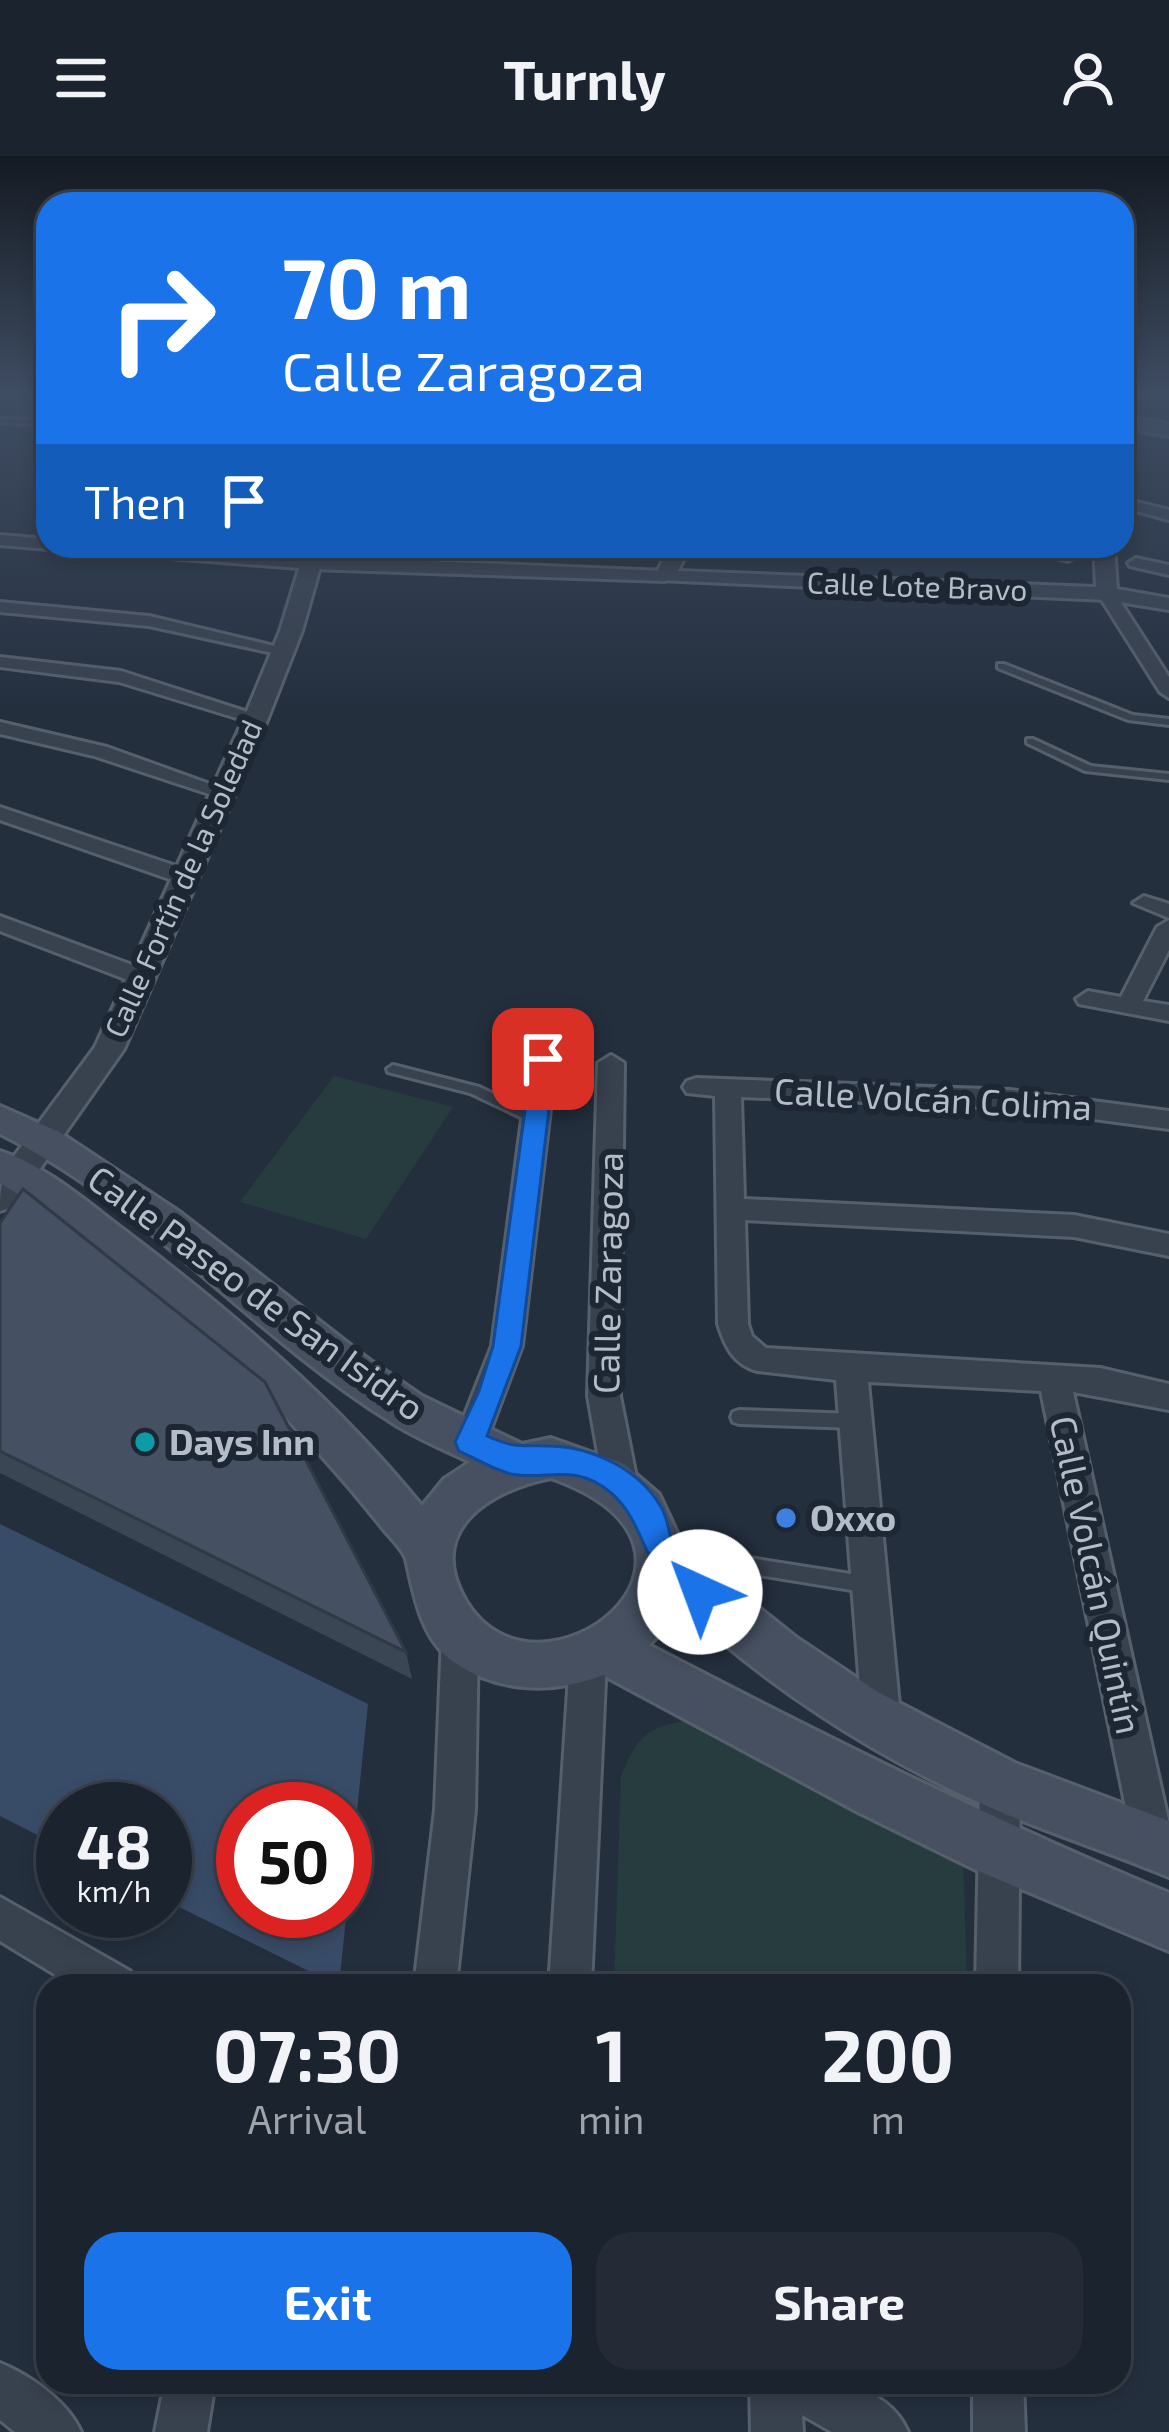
<!DOCTYPE html>
<meta charset="utf-8">
<style>
:root{--surface:#1b232e;--page:#242b36;--text:#f1f3f6;--muted:#a0a4aa;--line:#39404a;--accent:#1a73e8}
body{margin:0;font-family:"Exo 2",sans-serif;background:var(--page);color:var(--text);height:100vh;display:flex;flex-direction:column;font-size:45px;white-space:nowrap}
*{box-sizing:border-box;margin:0}
p{font-size:39px;color:var(--muted)}
.icon{flex:none;width:66px;height:66px;fill:none;stroke:currentColor;stroke-width:2;stroke-linecap:round;stroke-linejoin:round}
.map{position:relative;flex:1;overflow:hidden}
.sheet{position:absolute;left:36px;top:1818px;width:1095px;height:420px;display:flex;flex-direction:column;background:var(--surface);border-radius:36px;box-shadow:0 6px 18px #0003,0 0 0 3px var(--line)}
.sheet>*{flex:none}
.hud{position:absolute;left:36px;top:36px;width:1098px;height:366px;border-radius:36px;box-shadow:0 6px 18px #0003,0 0 0 3px var(--line);background:#1a73e8;color:#fff;overflow:hidden}
.speed{position:absolute;left:36px;top:1626px;display:flex;gap:24px;font-size:60px;font-weight:700;text-align:center}
.speed>*{display:grid;place-content:center;width:156px;height:156px;border-radius:50%;background:var(--surface);box-shadow:0 6px 18px #0003,0 0 0 3px var(--line);line-height:1}
.speed small{font-size:30px;font-weight:400}
.speed .limit{border:18px solid #d22;background:#fff;color:#111}
.pin{position:absolute;display:grid;place-items:center;width:102px;height:102px;color:#fff;margin:-51px;border-radius:24px;box-shadow:0 6px 18px #0006}
.me{position:absolute;width:132px;margin:-66px;rotate:317deg;stroke-linejoin:round;filter:drop-shadow(0 0 9px #0008)}
.turn{display:flex;align-items:center;gap:42px;height:252px;padding:0 48px;font-size:54px}
.turn .icon{width:156px;height:156px;stroke-width:2.5}
.turn b{display:block;font-size:84px;line-height:102px}
.then{display:flex;align-items:center;height:114px;padding:0 48px;background:#0003;gap:24px;font-size:45px}
.eta{display:flex;justify-content:space-evenly;align-items:center;height:204px;text-align:center}
.eta b{font-size:72px;font-weight:700;line-height:84px}
.action{display:flex;gap:24px;margin-top:auto;padding:24px 48px}
.action a{flex:1;height:138px;border-radius:36px;background:var(--accent);color:#fff;font-size:48px;font-weight:700;line-height:138px;text-align:center}
.action a+a{background:var(--page);color:var(--text)}
header{display:flex;justify-content:space-between;align-items:center;height:156px;padding:0 48px;background:var(--surface);font-size:54px;font-weight:700}
.map>svg:first-child{display:block}
.green{fill:#263c3f}
.water{fill:#394c67;fill-rule:evenodd}
.lines{fill:none;stroke-linecap:round;stroke-linejoin:round}
.service-casing{stroke:#565f6c;stroke-width:6}
.minor-casing{stroke:#565f6c;stroke-width:6}
.tertiary-casing{stroke:#565f6c;stroke-width:6}
.secondary-casing{stroke:#565f6c;stroke-width:6}
.service{fill:#38414e;fill-rule:evenodd}
.minor{fill:#38414e;fill-rule:evenodd}
.tertiary{fill:#38414e;fill-rule:evenodd}
.secondary{fill:#465061;fill-rule:evenodd}
.wall{fill:#3b4654}
.building{fill:#455162;stroke:#303945;stroke-width:3}
.route{fill:#1a73e8;stroke:#114b97;stroke-width:3}
.culture-dot{fill:#0f9aa8;stroke:#1d2633;stroke-width:4.5}
.shop-dot{fill:#3f7fe0;stroke:#1d2633;stroke-width:4.5}
.labels{text-anchor:middle;stroke-width:12;stroke-linejoin:round;paint-order:stroke}
.far-street-label{font-size:30px;fill:#b4bcc9;stroke:#1d2633}
.street-label{font-size:36px;fill:#b4bcc9;stroke:#1d2633}
.poi-label{font-size:36px;font-weight:bold;fill:#b4bcc9;stroke:#1d2633;text-anchor:start}
</style>
<header><svg class="icon" aria-label="menu" viewBox="0 0 24 24"><path d="M4 6h16M4 12h16M4 18h16"/></svg>Turnly<svg class="icon" aria-label="person" viewBox="0 0 24 24"><circle cx="12" cy="8" r="4"/><path d="M4 21q1-7 8-7t8 7"/></svg></header>
<div class="map">
<svg width="1169" height="2276" viewBox="0 0 1169 2276">
<rect width="100%" height="100%" fill="#242f3e"/>
<g class="green">
<path d="M334,920L453,951L366,1083L240,1046Z"/>
<path d="M689,1564L963,1697L967,1830H614L621,1620C638,1579 646,1572 689,1564Z"/>
</g>
<path class="water" d="M0,1368L368,1548L339,1830L165,1744V1653H63V1692L0,1660ZM243,1653H345V1755H243Z"/>
<g class="lines">
<defs>
<g id="service">
<path d="M0,263L48,264V268L0,267Z"/>
<path d="M998,508H1004L1133,559L1169,563V569L1128,564L998,512Z"/>
<path d="M1027,583H1033L1091,610L1169,618V624L1085,615L1027,587Z"/>
<path d="M393,909L479,931L541,960L543,963L536,968L531,966L470,937L388,916L387,913Z"/>
<path d="M739,1254L855,1258L861,1260L863,1265L861,1270L855,1272L739,1268L733,1266L731,1261L733,1256Z"/>
<path d="M737,1400L870,1421L876,1423L879,1429L876,1435L870,1437L740,1416L707,1438L701,1436L698,1430L701,1424Z"/>
</g>
<g id="minor">
<path d="M1137,346L1169,354V364L1132,354V348Z"/>
<path d="M0,379L48,383V390H55L48,393L0,389Z"/>
<path d="M71,390L665,415L673,420L665,425L312,413L79,395Z"/>
<path d="M573,390H614L615,391L607,396Z"/>
<path d="M1013,390H1044L1076,400L1068,405Z"/>
<path d="M1136,402L1169,409V419L1130,410L1128,407Z"/>
<path d="M1107,433L1113,434L1169,521V542L1160,536L1098,438Z"/>
<path d="M0,446L149,460L291,494L282,499L149,470L0,456Z"/>
<path d="M0,501L121,515L266,562L256,568L119,526L0,511Z"/>
<path d="M0,566L107,591L232,636L215,640L94,600L0,578Z"/>
<path d="M0,651L191,715L194,720L183,727L175,725L0,664Z"/>
<path d="M1144,740L1169,748V762L1133,747Z"/>
<path d="M0,760L151,816L154,821L142,828L133,826L0,775Z"/>
<path d="M1169,764V794L1143,845L1169,849V865L1079,848L1076,843L1088,835L1121,841L1157,771Z"/>
<path d="M543,895L556,903L522,1190L486,1286L482,1296L470,1300L458,1296L454,1286L492,1190L530,903Z"/>
<path d="M611,899L624,907L620,1240L637,1326L632,1336L620,1340L608,1336L603,1326L588,1240L598,907Z"/>
<path d="M696,922L1010,934L1169,955V973L1010,952L741,941L744,1043L1074,1059L1169,1078V1100L1074,1081L745,1064L748,1168L752,1180L766,1192L1100,1212L1169,1228V1254L1073,1236L1169,1668L1167,1700L1153,1706L1139,1700L1133,1686L1041,1235L868,1226L901,1570L895,1583L882,1588L869,1583L863,1570L836,1224L757,1215C733,1208 725,1190 718,1168L715,940L687,937L683,931L687,925Z"/>
<path d="M18,1009L32,1019L10,1052L0,1055C0,1036 0,1016 18,1009Z"/>
<path d="M460,1464L473,1469L478,1481L475,1654L456,1830H414L435,1654L442,1481L447,1469Z"/>
<path d="M588,1486L601,1491L606,1503L591,1830H549L570,1503L575,1491Z"/>
<path d="M1000,1608L1014,1614L1020,1628L1018,1830H976L980,1628L986,1614Z"/>
<path d="M0,1741L130,1815L136,1830H74L0,1785Z"/>
<path d="M0,2207C30,2219 68,2246 81,2276H15L0,2264Z"/>
<path d="M165,2226H215L207,2276H155Z"/>
<path d="M750,2226C803,2226 883,2217 908,2276H832L802,2259L803,2276H751Z"/>
<path d="M973,2226H1023L1025,2276H973Z"/>
</g>
<g id="tertiary">
<path d="M306,390H326L302,475L268,562L124,893L30,1027H6L1,1019L6,1011L95,891L244,562L280,475Z"/>
<path d="M670,390H690L678,415L1096,431L1094,390H1114L1117,433L1169,442V454L1107,444L658,424L655,420Z"/>
</g>
<g id="secondary">
<path d="M1122,260L1169,268V280L1122,272Z"/>
<path d="M0,950L59,976L181,1057L371,1205L422,1240L522,1288L551,1282L624,1308L659,1338L681,1385L718,1419L797,1482L878,1536L1015,1607L1169,1665V1721C1107,1695 1042,1675 980,1647C869,1597 763,1528 675,1444L659,1479L649,1489C820,1578 990,1663 1169,1737V1795L976,1714L858,1656L603,1519C555,1538 500,1537 455,1507C421,1484 414,1439 406,1403C403,1394 391,1382 384,1374C285,1248 137,1110 0,1027V995C45,1009 87,1046 124,1074C232,1156 337,1245 422,1350L444,1323L470,1306C443,1293 413,1281 388,1264C252,1179 146,1049 0,978ZM551,1322C756,1395 538,1565 466,1445C424,1374 490,1334 551,1322Z"/>
</g>
</defs>
<use href="#service" class="service-casing"/>
<use href="#minor" class="minor-casing"/>
<use href="#tertiary" class="tertiary-casing"/>
<use href="#secondary" class="secondary-casing"/>
<use href="#service" class="service"/>
<use href="#minor" class="minor"/>
<use href="#tertiary" class="tertiary"/>
<use href="#secondary" class="secondary"/>
</g>
<path class="wall" d="M0,1067L406,1496L412,1523L0,1317Z"/>
<path class="building" d="M23,1033L265,1226L406,1496L0,1295V1067Z"/>
<linearGradient id="sky" x2="0" y2="1"><stop stop-color="#141a22"/><stop offset="0.43" stop-color="#3f4d63"/><stop offset="1" stop-color="#3f4d63" stop-opacity="0"/></linearGradient>
<rect width="1169" height="555" fill="url(#sky)"/>
<path class="route" d="M543,896L555,903L521,1190L487,1280C516,1293 521,1289 550,1290C593,1291 640,1314 661,1351C668,1362 668,1376 673,1387C683,1406 707,1416 716,1436L711,1446L700,1451C642,1429 650,1369 610,1336C574,1306 547,1325 511,1318C494,1314 475,1302 459,1295L455,1286L479,1235L493,1190L532,903Z"/>
<circle class="culture-dot" cx="145" cy="1286" r="12"/>
<circle class="shop-dot" cx="786" cy="1362" r="12"/>
<g class="labels">
<g class="far-street-label">
<text transform="translate(917 431) rotate(2)" y="10">Calle Lote Bravo</text>
<text transform="translate(184 723) rotate(-66)" y="10">Calle Fortín de la Soledad</text>
</g>
<g class="street-label">
<text transform="translate(933 943) rotate(3)" y="13">Calle Volcán Colima</text>
<text transform="translate(608 1117) rotate(-89)" y="13">Calle Zaragoza</text>
<text transform="translate(256 1137) rotate(36)" y="13">Calle Paseo de San Isidro</text>
<text transform="translate(1096 1419) rotate(78)" y="13">Calle Volcán Quintín</text>
</g>
<g class="poi-label">
<text x="169" y="1299">Days Inn</text>
<text x="810" y="1375">Oxxo</text>
</g>
</g>
</svg>
<div class="speed"><div>48<small>km/h</small></div><div class="limit">50</div></div>
<div class="pin" style="left:543px;top:903px;background:#d93025"><svg class="icon" aria-label="arrive" viewBox="0 0 24 24"><path d="M6 21V4h12l-3 4 3 4H6"/></svg></div>
<svg class="me" style="left:700px;top:1436px" viewBox="-20 -20 40 40"><circle r="19" fill="#fff"/><path d="M0-13L10 11 0 6-10 11z" fill="#1a73e8"/></svg>
<div class="hud">
<div class="turn"><svg class="icon" aria-label="right" viewBox="0 0 24 24"><path d="M7 20v-9h11M14 6l5 5-5 5"/></svg><div><b>70 m</b>Calle Zaragoza</div></div>
<div class="then">Then<svg class="icon" aria-label="arrive" viewBox="0 0 24 24"><path d="M6 21V4h12l-3 4 3 4H6"/></svg></div>
</div>
<section class="sheet">
<div class="eta">
<div><b>07:30</b><p>Arrival</p></div>
<div><b>1</b><p>min</p></div>
<div><b>200</b><p>m</p></div>
</div>
<div class="action"><a>Exit</a><a>Share</a></div>
</section>
</div>
